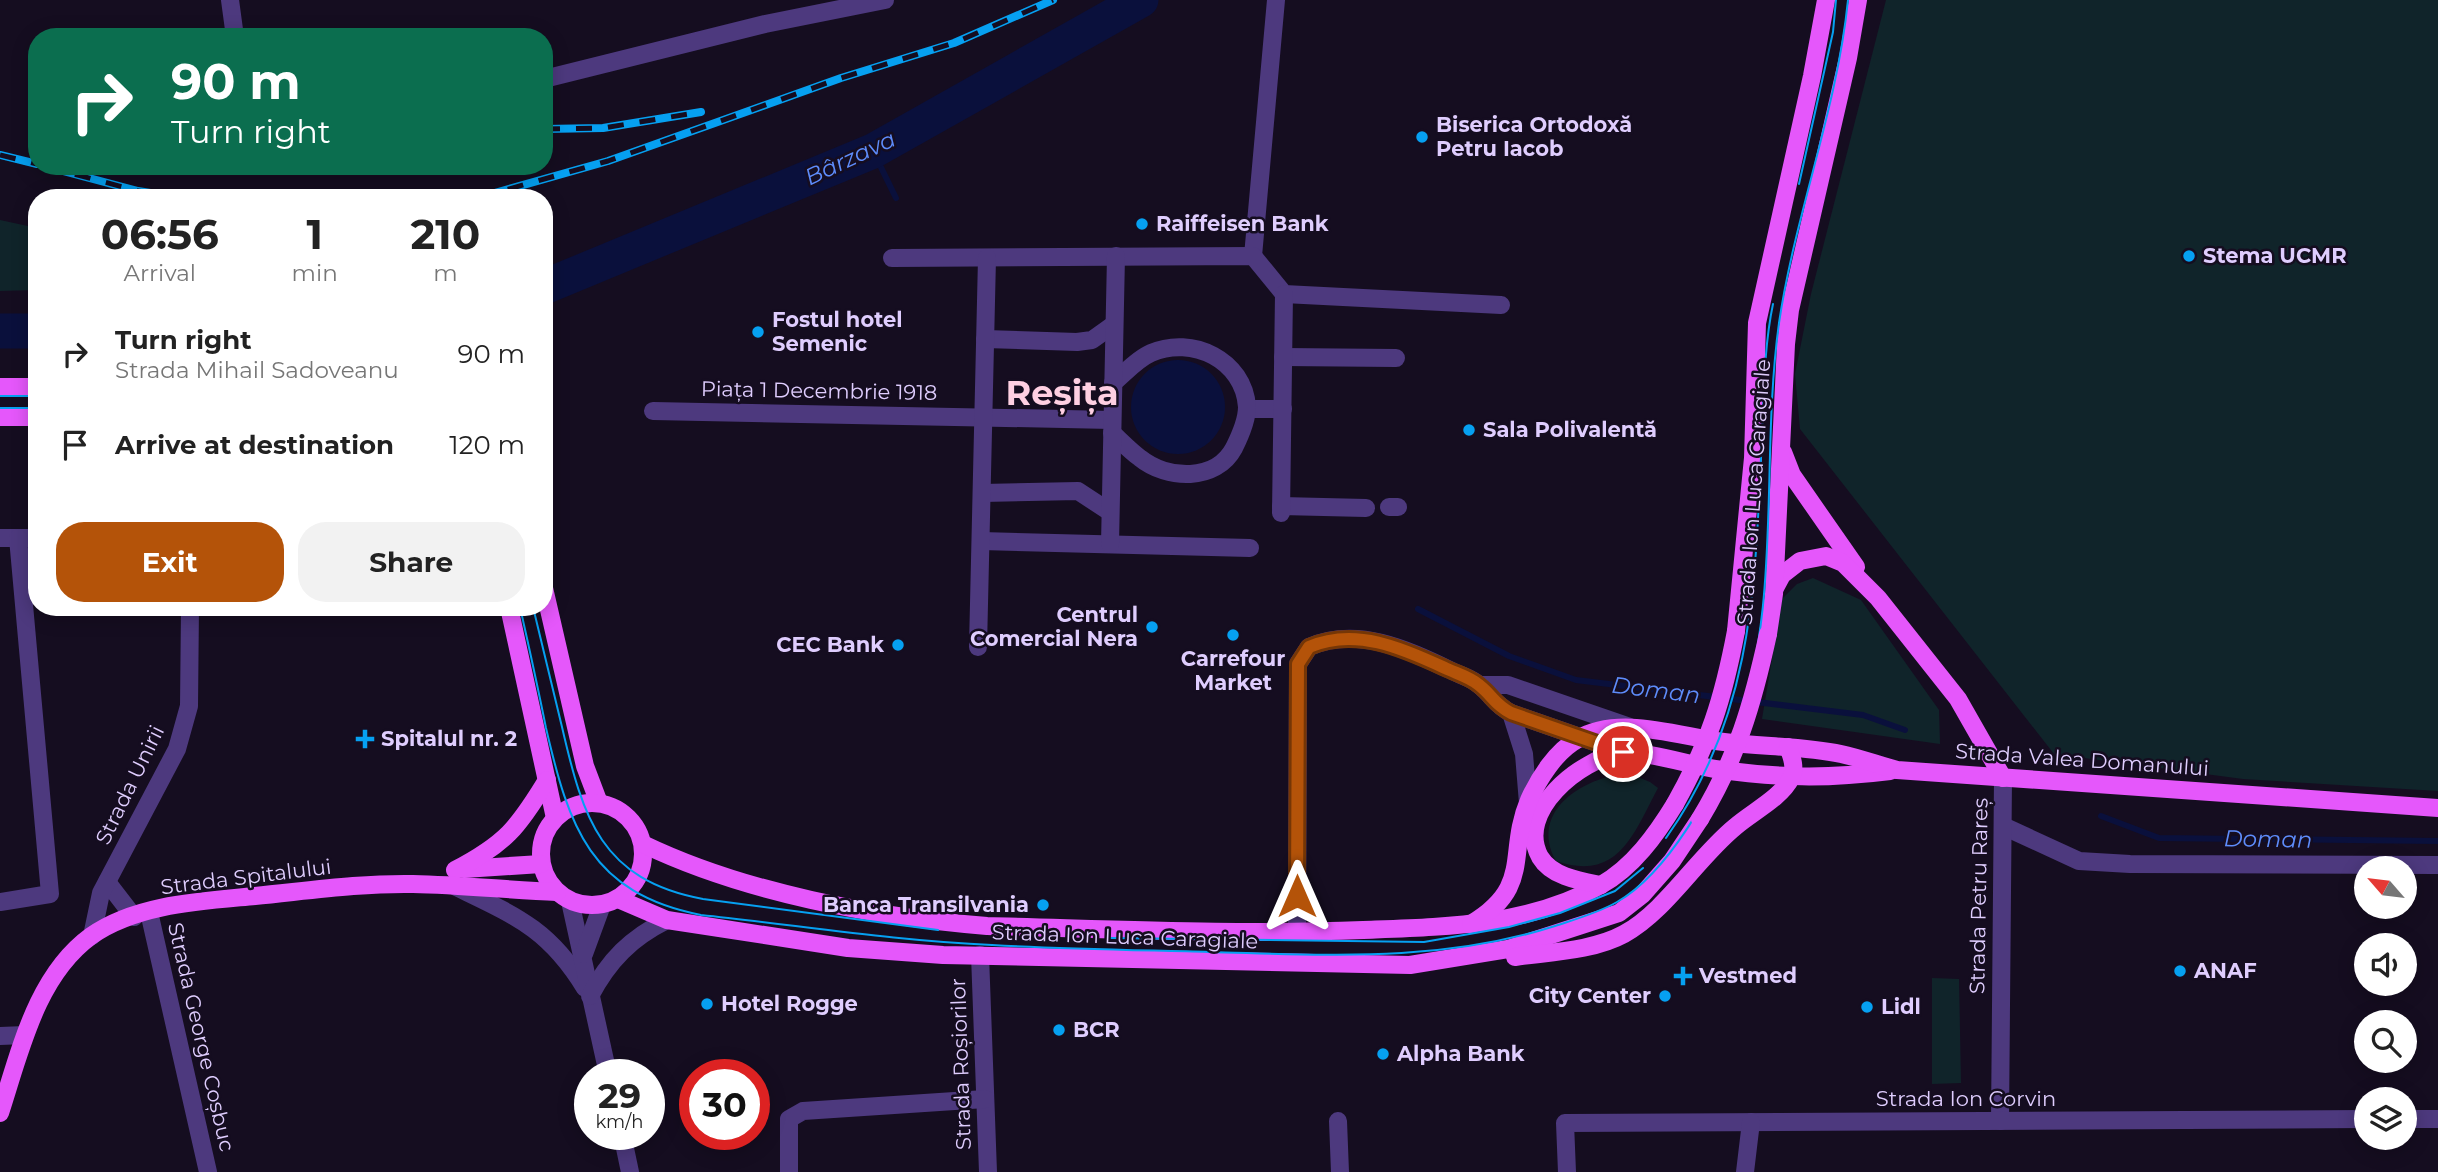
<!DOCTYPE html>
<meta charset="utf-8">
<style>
:root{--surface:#fff;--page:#f2f2f2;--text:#222;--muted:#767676;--accent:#b45309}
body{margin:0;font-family:Montserrat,sans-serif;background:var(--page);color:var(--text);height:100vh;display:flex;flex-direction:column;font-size:26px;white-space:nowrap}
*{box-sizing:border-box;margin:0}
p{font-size:23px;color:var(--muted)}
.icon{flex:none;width:38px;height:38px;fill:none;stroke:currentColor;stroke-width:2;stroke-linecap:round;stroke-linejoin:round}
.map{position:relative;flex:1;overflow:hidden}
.details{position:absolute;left:28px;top:189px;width:525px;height:427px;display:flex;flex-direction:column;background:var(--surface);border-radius:28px;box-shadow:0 4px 18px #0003}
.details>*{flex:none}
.guide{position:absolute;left:28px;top:28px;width:525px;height:147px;border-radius:28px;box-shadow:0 4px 18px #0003;background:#0b6e4f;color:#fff;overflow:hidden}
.needle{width:46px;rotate:298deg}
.fabs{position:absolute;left:2354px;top:856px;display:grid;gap:14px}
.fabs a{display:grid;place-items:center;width:63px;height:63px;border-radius:50%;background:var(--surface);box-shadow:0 4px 18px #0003;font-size:35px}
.speed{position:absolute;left:574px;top:1059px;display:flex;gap:14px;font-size:35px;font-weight:700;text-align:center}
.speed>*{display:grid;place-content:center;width:91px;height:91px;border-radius:50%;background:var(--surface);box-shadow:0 4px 18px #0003;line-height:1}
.speed small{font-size:18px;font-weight:400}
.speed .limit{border:10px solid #d22;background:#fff;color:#111}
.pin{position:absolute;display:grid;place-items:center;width:60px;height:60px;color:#fff;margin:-30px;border:4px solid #fff;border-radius:50%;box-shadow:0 2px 7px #0007}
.me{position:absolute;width:77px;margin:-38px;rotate:0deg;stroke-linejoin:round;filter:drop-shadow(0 0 5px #0008)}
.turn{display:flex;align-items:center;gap:24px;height:147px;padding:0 28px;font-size:32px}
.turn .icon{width:91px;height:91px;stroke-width:2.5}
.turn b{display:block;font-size:49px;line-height:60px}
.eta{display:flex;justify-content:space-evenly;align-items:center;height:119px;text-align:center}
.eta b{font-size:42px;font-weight:700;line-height:49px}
.button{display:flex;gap:14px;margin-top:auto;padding:14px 28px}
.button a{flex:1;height:80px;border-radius:28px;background:var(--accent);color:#fff;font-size:28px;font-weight:700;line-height:80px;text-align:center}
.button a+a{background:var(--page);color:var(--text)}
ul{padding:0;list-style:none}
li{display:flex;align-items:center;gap:21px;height:91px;padding:0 28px}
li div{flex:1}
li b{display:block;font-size:26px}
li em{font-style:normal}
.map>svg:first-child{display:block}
.green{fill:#10242a}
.water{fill:#0a103c}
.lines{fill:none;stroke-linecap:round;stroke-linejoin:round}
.stream{stroke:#0a103c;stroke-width:6}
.river{stroke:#0a103c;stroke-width:35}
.minor{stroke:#4d397e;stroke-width:18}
.major{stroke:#e557fb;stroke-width:18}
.tram{stroke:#06a0f1;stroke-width:2}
.rail-casing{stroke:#06a0f1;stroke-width:8}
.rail{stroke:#150d20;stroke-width:5;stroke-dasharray:16;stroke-linecap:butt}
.major-bridge{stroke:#e557fb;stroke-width:18}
.route-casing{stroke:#753606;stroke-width:18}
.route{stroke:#b45309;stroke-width:12}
.poi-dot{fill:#06a0f1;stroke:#150d20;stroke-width:2.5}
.labels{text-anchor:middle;stroke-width:5;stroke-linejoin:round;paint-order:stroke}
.poi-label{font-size:21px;font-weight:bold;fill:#dfcdfe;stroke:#150d20;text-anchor:start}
.street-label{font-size:21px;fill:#dfcdfe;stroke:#150d20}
.water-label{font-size:23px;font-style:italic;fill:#5e8cfb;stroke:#150d20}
.town-label{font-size:35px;font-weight:bold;fill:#fecfe2;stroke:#150d20}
</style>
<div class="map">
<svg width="2438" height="1172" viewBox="0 0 2438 1172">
<rect width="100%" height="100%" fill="#150d20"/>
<g class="green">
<path d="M1886,0H2438V791L2243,779L2054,754L1800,429L1795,374L1811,294Z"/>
<path d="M0,220L37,228V290L0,291Z"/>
<path d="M1813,578L1861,600L1939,710L1940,744L1762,719L1782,599L1797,584Z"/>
<path d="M1628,773L1650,782L1658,788C1633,835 1618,882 1556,861C1528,810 1585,777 1628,773Z"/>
<path d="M1932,978L1959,979L1961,1083L1932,1084Z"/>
</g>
<circle class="water" cx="1178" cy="407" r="47"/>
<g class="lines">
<g class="stream">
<path d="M873,151L896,198"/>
<path d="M1418,609L1509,656L1576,680L1863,715L1905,730"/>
<path d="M2101,816L2159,838L2438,841"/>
</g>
<g class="river">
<path d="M544,287L873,151L1141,0"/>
<path d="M0,331H37"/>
</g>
<g class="minor">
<path d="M230,0L235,37"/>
<path d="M544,79L765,24L885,0"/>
<path d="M1253,256L1276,0"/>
<path d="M892,258L1253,256L1284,294L1501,305"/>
<path d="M985,339L1077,342L1092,340L1113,325"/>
<path d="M1283,357L1396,358"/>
<path d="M1247,409H1283"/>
<path d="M653,411L1112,420"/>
<path d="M1112,433C1121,441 1130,451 1140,458C1167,480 1216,482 1234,448C1240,436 1247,421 1247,407C1244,360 1192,335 1151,353C1137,359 1125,373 1113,383"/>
<path d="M982,493L1078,491L1110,512"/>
<path d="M1281,506L1366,508"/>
<path d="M1389,507H1398"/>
<path d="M1281,513L1284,294"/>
<path d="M0,538H37"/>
<path d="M981,541L1250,548"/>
<path d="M1110,544L1116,256"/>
<path d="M978,647L987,258"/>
<path d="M1479,685H1508L1630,727"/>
<path d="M1511,713L1524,754L1528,803"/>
<path d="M2003,826L2079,861L2130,864L2438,865"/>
<path d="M107,882L134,917"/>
<path d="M456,887C516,916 549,929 585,988"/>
<path d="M570,901L608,1074"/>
<path d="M0,902L50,894L18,538"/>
<path d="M149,912L208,1172"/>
<path d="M1297,932L1298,664L1309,647C1357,626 1406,649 1450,670C1459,675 1472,678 1479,685C1493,696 1494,704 1511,713L1623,752"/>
<path d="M92,936L101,893L177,749L189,706L190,607"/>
<path d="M584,954L602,905"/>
<path d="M980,955L988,1172"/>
<path d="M590,996C609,960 631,938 667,920"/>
<path d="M0,1036L25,1035"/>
<path d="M2404,1119H2438"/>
<path d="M1338,1121L1340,1172"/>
<path d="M2000,1121L2003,778"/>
<path d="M622,1134L630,1172"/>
<path d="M789,1172V1119L803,1111L985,1099"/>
<path d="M1567,1172L1565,1123L2366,1119"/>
<path d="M1745,1172L1751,1122"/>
</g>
<g class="major">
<path d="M0,387H37"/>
<path d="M0,417H37"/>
<path d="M1783,452L1792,475L1856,567"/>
<path d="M544,588L585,766L599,803"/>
<path d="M1775,588L1782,575L1800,561L1826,556L1843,563L1878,598L1958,699L2003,778"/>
<path d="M509,607L555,818"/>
<path d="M1736,631L1753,458L1757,323L1812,76L1826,0"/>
<path d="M1768,634L1774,594L1786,344L1790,310L1848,58L1858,0"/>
<circle cx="592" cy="854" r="51"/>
<path d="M643,844C745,893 875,917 987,926C1112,929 1238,935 1363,930C1443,927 1529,926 1601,885C1633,867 1656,835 1675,804"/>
<path d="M464,869L541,864"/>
<path d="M455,870C505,844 518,828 547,780"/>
<path d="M1601,885C1580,881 1552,877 1540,857C1515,812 1580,759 1621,753C1642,750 1691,765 1715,769C1777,778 1827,779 1890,771"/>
<path d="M618,899L667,920L848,948L943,955L1410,965L1508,949L1619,913L1642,895L1672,861L1700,819"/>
<path d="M1471,924C1534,886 1506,854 1529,800C1539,778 1556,751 1578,739C1619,714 1681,737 1724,742C1763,747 1802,746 1841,754C1860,758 1878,765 1897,770L2438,808"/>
<path d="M1515,957C1549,952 1593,951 1624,934C1666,911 1697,858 1735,827C1752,812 1781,798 1791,778C1796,768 1792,757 1788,747"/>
<path d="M0,1113C20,1052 36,976 91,936C136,904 202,901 255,896C307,891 361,883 413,884C461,885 509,890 557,892"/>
</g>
<g class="tram">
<path d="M1799,184L1833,32L1836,0"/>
<path d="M0,396H37"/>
<path d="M0,408H37"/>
<path d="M520,607C529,647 538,688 546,728C569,827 590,893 701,915C797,925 895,941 992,945C1064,949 1137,950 1209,952C1329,955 1439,963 1555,926C1576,919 1598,913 1617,902C1668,873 1715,789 1735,735C1783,603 1760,460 1779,323C1795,214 1837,110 1848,0"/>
<path d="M533,607C543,647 552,687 562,727C583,818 601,880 703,899L938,930"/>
<path d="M1666,838C1755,713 1755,582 1762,436C1764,392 1764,347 1773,304"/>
<path d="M1109,938L1424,942L1509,927L1560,913L1615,891L1643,868"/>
</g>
<defs>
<g id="rail">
<path d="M544,129L603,128L701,112"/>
<path d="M0,155L37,164"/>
<path d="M44,166L138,191L181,198"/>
<path d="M477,198L608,161L841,78L954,43L1053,0"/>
</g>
</defs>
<use href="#rail" class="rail-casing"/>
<use href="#rail" class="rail"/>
<g class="major-bridge">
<path d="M1675,804C1709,743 1723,700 1736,631"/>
<path d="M1700,819C1737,758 1753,703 1768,634"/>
</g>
</g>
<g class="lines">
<defs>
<path id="route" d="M1297,896L1298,664L1309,647C1355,627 1402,648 1445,668C1455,673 1470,677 1479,685C1493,696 1494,704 1511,713L1623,752"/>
</defs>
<use href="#route" class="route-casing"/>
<use href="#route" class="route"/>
</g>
<g class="poi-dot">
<circle cx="1422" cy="137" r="7"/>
<circle cx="1142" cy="224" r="7"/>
<circle cx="2189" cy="256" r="7"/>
<circle cx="758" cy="332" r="7"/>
<circle cx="1469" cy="430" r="7"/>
<circle cx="1152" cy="627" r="7"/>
<circle cx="1233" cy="635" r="7"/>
<circle cx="898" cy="645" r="7"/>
<path d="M361.5 728.5h7v7h7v7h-7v7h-7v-7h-7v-7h7z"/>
<circle cx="1043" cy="905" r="7"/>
<circle cx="2180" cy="971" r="7"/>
<path d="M1679.5 965.5h7v7h7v7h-7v7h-7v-7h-7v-7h7z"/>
<circle cx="1665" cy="996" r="7"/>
<circle cx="707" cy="1004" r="7"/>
<circle cx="1867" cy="1007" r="7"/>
<circle cx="1059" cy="1030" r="7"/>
<circle cx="1383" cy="1054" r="7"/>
</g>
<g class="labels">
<g class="poi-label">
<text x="1436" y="132">Biserica Ortodoxă<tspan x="1436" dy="24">Petru Iacob</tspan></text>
<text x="1156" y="231">Raiffeisen Bank</text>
<text x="2203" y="263">Stema UCMR</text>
<text x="772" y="327">Fostul hotel<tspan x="772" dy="24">Semenic</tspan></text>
<text x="1483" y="437">Sala Polivalentă</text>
<text x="1138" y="622" text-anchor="end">Centrul<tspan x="1138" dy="24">Comercial Nera</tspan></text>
<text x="884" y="652" text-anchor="end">CEC Bank</text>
<text x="1233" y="666" text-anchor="middle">Carrefour<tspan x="1233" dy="24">Market</tspan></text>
<text x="381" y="746">Spitalul nr. 2</text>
<text x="1029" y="912" text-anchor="end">Banca Transilvania</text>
<text x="2194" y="978">ANAF</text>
<text x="1699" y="983">Vestmed</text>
<text x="1651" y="1003" text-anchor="end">City Center</text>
<text x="721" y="1011">Hotel Rogge</text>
<text x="1881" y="1014">Lidl</text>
<text x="1073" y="1037">BCR</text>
<text x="1397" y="1061">Alpha Bank</text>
</g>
<g class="street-label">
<text transform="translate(819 391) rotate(1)" y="7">Piața 1 Decembrie 1918</text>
<text transform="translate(1754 492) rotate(-86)" y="7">Strada Ion Luca Caragiale</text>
<text transform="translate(2082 760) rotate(4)" y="7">Strada Valea Domanului</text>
<text transform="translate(130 785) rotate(-64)" y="7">Strada Unirii</text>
<text transform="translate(246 877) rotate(-7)" y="7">Strada Spitalului</text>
<text transform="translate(1979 896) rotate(-89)" y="7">Strada Petru Rareș</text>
<text transform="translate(1125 937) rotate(2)" y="7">Strada Ion Luca Caragiale</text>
<text transform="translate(201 1037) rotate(77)" y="7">Strada George Coșbuc</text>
<text transform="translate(961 1064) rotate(-92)" y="7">Strada Roșiorilor</text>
<text x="1966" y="1106">Strada Ion Corvin</text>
</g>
<g class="water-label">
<text transform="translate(850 158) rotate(-25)" y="8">Bârzava</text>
<text transform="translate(1656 690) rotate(7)" y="8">Doman</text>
<text transform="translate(2268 839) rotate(1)" y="8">Doman</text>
</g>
<g class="town-label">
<text x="1062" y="405">Reșița</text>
</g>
</g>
</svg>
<div class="fabs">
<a><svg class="needle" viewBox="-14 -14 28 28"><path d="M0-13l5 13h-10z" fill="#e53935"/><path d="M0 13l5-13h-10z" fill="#767676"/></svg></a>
<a><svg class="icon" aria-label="sound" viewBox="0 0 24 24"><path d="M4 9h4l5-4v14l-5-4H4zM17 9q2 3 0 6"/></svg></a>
<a><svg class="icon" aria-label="search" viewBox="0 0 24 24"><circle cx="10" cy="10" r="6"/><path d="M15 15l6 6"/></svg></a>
<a><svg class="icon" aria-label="layers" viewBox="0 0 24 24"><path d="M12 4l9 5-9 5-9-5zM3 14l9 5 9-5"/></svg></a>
</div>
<div class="speed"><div>29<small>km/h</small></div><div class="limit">30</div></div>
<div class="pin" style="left:1623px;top:752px;background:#d93025"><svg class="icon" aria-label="arrive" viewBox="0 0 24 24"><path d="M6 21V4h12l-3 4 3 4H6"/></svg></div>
<svg class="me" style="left:1297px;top:896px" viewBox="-20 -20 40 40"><path d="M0-17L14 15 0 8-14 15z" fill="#b45309" stroke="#fff" stroke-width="4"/></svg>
<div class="guide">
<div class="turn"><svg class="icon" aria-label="right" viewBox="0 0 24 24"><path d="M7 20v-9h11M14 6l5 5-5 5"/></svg><div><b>90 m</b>Turn right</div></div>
</div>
<section class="details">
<div class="eta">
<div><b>06:56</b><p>Arrival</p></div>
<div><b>1</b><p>min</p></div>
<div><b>210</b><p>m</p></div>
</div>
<ul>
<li><svg class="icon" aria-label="right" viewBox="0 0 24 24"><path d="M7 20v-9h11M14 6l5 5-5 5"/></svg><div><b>Turn right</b><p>Strada Mihail Sadoveanu</p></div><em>90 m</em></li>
<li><svg class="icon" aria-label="arrive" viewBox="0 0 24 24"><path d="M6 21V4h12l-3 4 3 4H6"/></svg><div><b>Arrive at destination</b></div><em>120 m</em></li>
</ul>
<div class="button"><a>Exit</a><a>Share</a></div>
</section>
</div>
